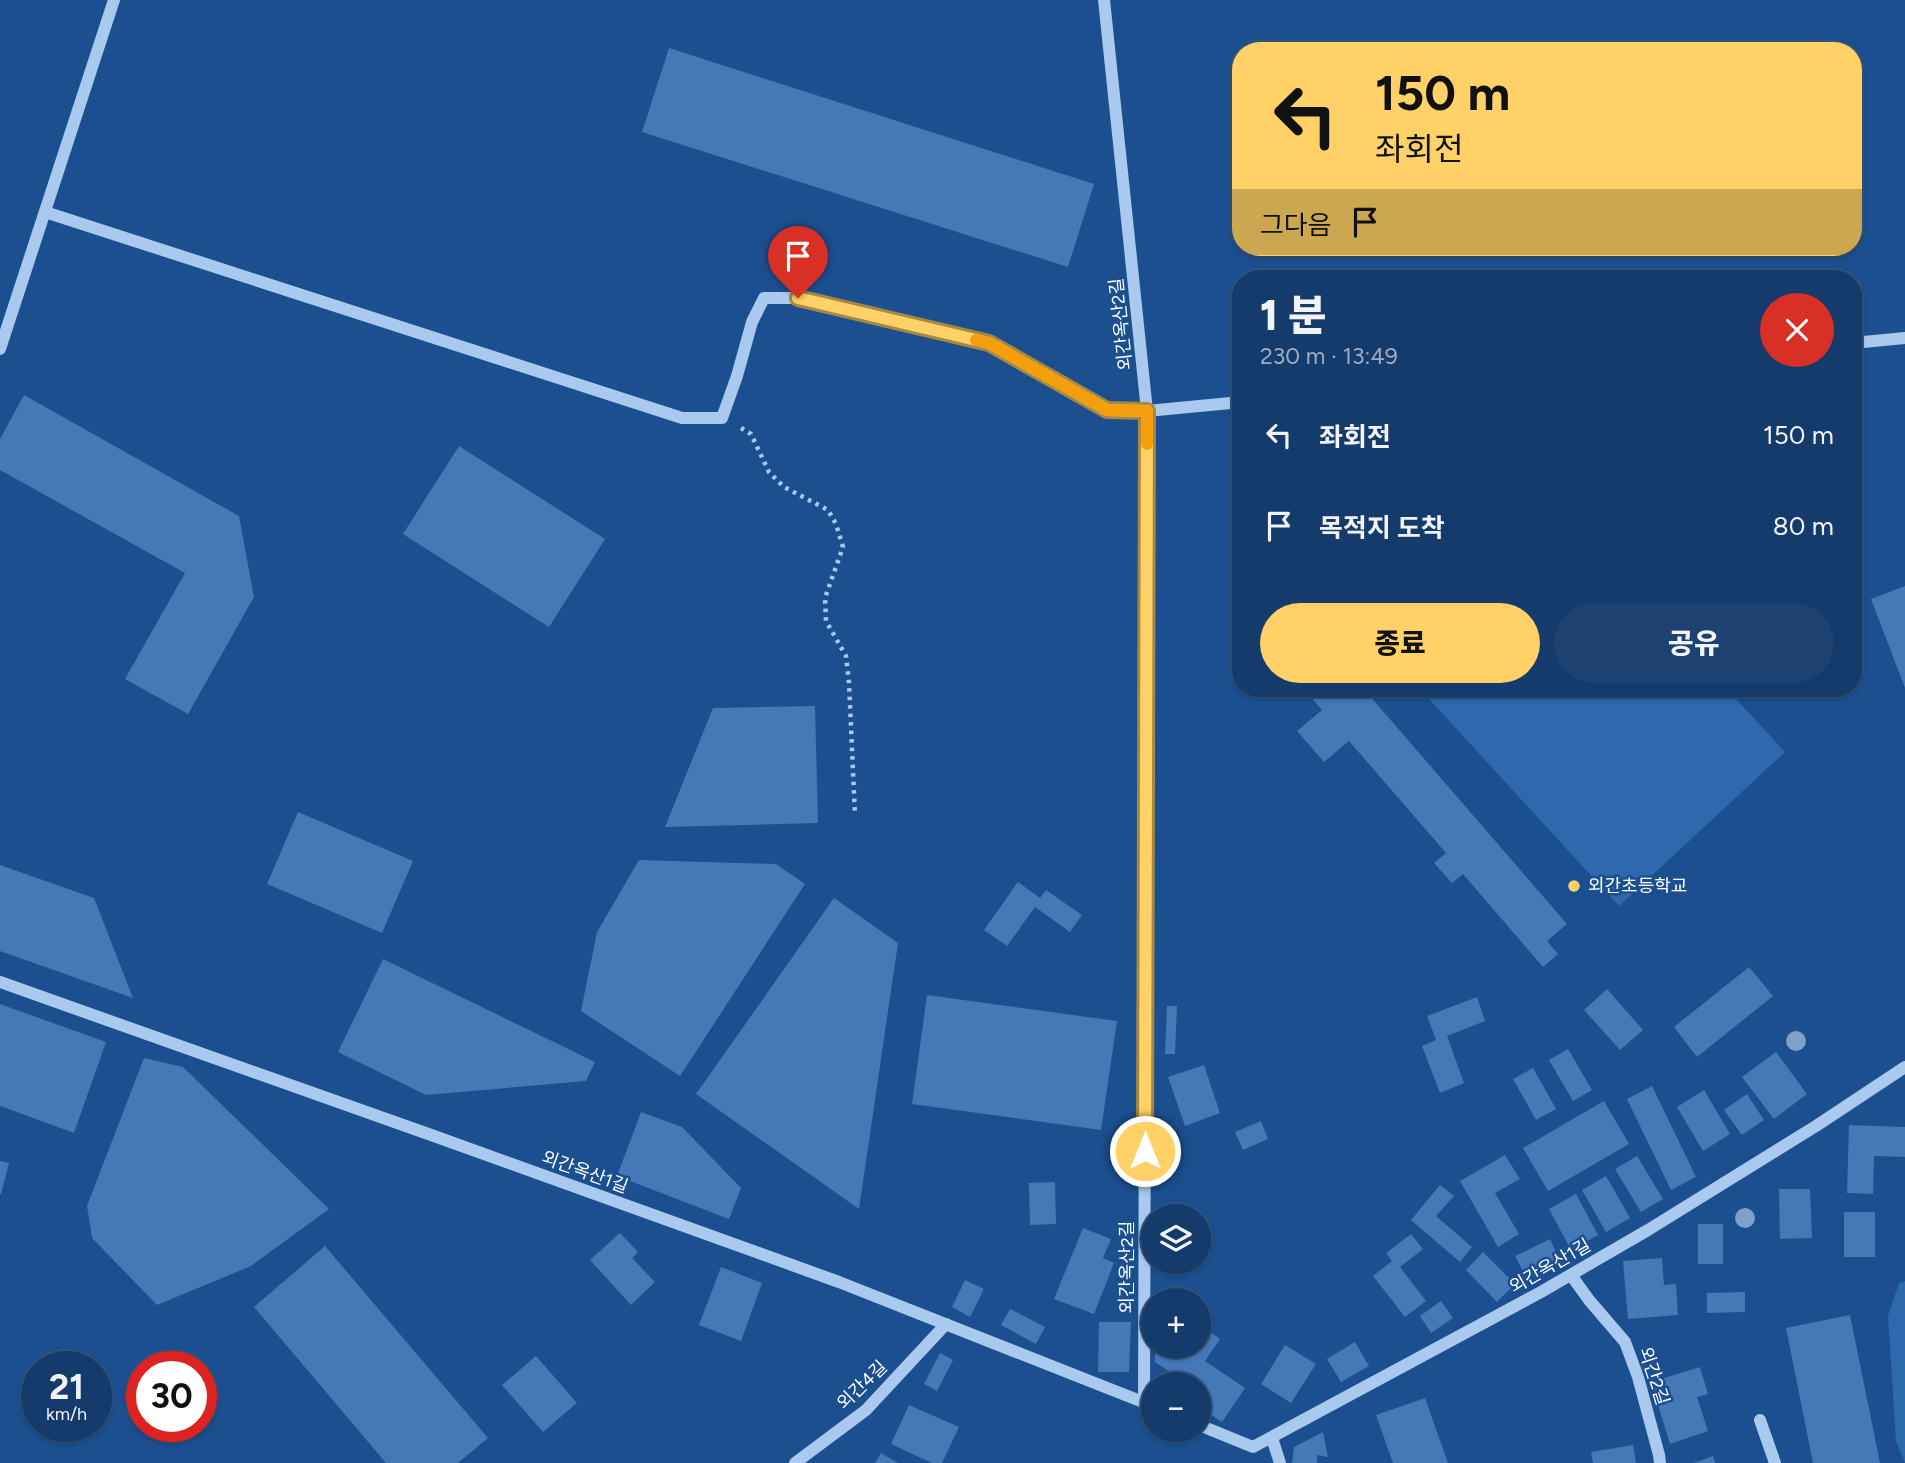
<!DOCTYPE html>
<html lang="ko">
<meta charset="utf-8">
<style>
:root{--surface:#143b6b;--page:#1d4271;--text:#f1f3f6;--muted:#9dadc1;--line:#33557e;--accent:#ffd166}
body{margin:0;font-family:Figtree,"Noto Sans KR",sans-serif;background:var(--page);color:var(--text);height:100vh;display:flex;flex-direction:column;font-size:26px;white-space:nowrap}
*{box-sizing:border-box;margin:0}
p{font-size:23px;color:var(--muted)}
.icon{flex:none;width:38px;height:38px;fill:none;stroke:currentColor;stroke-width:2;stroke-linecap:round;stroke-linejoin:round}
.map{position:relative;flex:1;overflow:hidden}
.drawer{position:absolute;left:1232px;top:270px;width:630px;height:427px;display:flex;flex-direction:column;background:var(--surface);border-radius:28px;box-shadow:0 2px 5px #0004,0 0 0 2px var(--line)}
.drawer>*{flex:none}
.guide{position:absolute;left:1232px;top:42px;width:630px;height:214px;border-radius:28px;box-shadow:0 2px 5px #0004,0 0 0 2px var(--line);background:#ffd166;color:#111;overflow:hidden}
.buttons{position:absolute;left:1141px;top:1204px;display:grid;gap:14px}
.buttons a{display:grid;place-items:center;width:70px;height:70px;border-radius:50%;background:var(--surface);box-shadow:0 2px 5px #0004,0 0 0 2px var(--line);font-size:35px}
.speed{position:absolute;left:21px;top:1351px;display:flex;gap:14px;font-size:35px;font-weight:700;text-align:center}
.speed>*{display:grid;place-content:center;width:91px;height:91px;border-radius:50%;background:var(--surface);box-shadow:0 2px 5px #0004,0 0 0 2px var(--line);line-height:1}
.speed small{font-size:18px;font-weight:400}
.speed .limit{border:10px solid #d22;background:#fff;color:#111}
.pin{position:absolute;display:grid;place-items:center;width:60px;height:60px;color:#fff;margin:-72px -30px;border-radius:50% 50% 50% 0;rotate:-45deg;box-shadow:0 0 7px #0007}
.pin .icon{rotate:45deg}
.me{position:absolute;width:77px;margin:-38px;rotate:0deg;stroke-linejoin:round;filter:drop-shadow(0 0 5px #0008)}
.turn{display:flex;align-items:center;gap:24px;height:147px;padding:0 28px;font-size:32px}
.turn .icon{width:91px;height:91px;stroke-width:2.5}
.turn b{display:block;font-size:49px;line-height:60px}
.then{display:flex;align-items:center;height:66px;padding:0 28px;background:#0003;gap:14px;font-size:26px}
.round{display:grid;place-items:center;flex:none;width:74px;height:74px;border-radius:37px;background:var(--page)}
.headline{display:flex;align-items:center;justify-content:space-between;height:119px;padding:0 28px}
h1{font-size:42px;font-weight:800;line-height:52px}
.primary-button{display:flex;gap:14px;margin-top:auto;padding:14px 28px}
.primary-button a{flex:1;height:80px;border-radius:42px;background:var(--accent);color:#111;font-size:28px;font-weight:800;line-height:80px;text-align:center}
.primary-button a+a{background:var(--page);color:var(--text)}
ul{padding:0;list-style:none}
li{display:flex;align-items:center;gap:21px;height:91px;padding:0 28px}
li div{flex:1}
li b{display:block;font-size:26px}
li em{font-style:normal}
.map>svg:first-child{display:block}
.green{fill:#2e69ad}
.building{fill:#4478b7}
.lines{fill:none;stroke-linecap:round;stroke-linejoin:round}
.path{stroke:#a9c9ee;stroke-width:4.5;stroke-dasharray:3.5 5;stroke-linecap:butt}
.minor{stroke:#a9c9ee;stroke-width:12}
.tree{fill:#7ea0ca}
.route-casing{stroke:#a68842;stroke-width:18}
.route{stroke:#ffd166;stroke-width:12}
.slow{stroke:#f59e0b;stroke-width:12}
.poi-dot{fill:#ffd166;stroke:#1b4f8f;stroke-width:2.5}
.labels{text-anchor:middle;stroke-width:5;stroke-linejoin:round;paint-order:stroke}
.street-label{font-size:18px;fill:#fff;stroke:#1b4f8f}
.poi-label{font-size:18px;fill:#fff;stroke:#1b4f8f;text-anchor:start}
</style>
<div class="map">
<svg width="1905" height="1463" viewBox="0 0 1905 1463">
<rect width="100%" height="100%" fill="#1b4f8f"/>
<g class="green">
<path d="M1419,688H1726L1785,752L1619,906Z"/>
<path d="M1905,1281V1463L1896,1441L1888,1316L1899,1283Z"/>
</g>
<g class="building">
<path d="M669,48L1094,184L1068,267L642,132Z"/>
<path d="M24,395L239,516L254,597L188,714L125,679L185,573L0,470V439Z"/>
<path d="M459,446L605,539L549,627L403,534Z"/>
<path d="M1905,586V688L1871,599Z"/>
<path d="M1303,688H1363L1567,924L1547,941L1558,954L1543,967L1463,874L1452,883L1434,863L1446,853L1349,741L1324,762L1297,731L1322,710Z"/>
<path d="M815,706L818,823L665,827L713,708Z"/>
<path d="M298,812L413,861L382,933L267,884Z"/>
<path d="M639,860L776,864L805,884L680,1076L581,1011L597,932Z"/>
<path d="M0,865L94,898L133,998L0,951Z"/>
<path d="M1018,882L1040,898L1046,890L1082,915L1070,932L1035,907L1007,946L984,930Z"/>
<path d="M834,898L898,943L859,1209L696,1094Z"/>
<path d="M383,959L595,1062L586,1081L426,1095L338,1052Z"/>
<path d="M1749,967L1773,996L1697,1057L1674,1027Z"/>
<path d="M1607,989L1643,1030L1620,1050L1584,1010Z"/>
<path d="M927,995L1117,1021L1101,1130L912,1104Z"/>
<path d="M1477,997L1485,1021L1447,1036L1464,1083L1440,1093L1422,1046L1436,1040L1427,1016Z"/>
<path d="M0,1004L106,1042L74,1133L0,1106Z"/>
<path d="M1167,1006H1177L1175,1054H1165Z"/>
<path d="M1568,1049L1592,1090L1573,1101L1549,1060Z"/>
<path d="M1776,1052L1807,1094L1774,1119L1742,1077Z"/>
<path d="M144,1058L183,1067L329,1209L251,1266L157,1305L92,1238L87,1206Z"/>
<path d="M1204,1065L1220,1113L1185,1126L1168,1077Z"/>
<path d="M1533,1068L1556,1109L1536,1120L1513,1079Z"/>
<path d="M1652,1086L1696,1177L1671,1190L1627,1099Z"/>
<path d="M1704,1090L1730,1134L1703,1151L1677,1107Z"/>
<path d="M1747,1094L1764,1120L1742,1135L1724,1110Z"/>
<path d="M1604,1101L1629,1144L1548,1191L1523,1148Z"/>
<path d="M641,1112L682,1127L741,1188L729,1219L617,1176Z"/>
<path d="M1261,1121L1268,1139L1243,1150L1235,1132Z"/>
<path d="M1849,1125L1905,1127V1157L1874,1156L1873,1194L1847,1193Z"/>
<path d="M1505,1155L1520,1179L1495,1193L1519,1234L1498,1247L1460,1181Z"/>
<path d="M1637,1156L1663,1199L1641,1212L1615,1169Z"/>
<path d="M0,1161L9,1163L1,1194H0Z"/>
<path d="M1606,1176L1630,1218L1606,1232L1582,1190Z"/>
<path d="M1055,1182L1056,1224L1030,1225L1029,1183Z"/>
<path d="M1440,1185L1454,1196L1436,1216L1472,1247L1460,1262L1411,1220Z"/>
<path d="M1779,1189H1810L1812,1238L1780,1239Z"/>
<path d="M1576,1194L1598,1235L1571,1250L1549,1209Z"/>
<rect x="1844" y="1212" width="31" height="45"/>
<rect x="1698" y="1224" width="25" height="40"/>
<path d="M1083,1228L1111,1239L1103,1258L1114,1263L1094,1314L1054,1299Z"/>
<path d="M620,1233L638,1252L632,1258L655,1282L631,1305L590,1260Z"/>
<path d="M1411,1234L1423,1249L1400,1267L1426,1301L1405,1317L1373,1276L1392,1261L1386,1253Z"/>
<path d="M1550,1239L1561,1262L1527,1279L1515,1256Z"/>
<path d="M325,1246L488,1438L458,1463H386L254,1307Z"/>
<path d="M1483,1252L1515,1284L1497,1302L1466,1270Z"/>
<path d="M1662,1258L1664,1285L1676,1284L1678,1315L1628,1319L1623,1261Z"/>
<path d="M721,1267L762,1283L741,1341L699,1325Z"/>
<path d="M965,1280L984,1289L970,1317L952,1307Z"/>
<path d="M1745,1292V1312L1707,1313V1293Z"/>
<path d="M1441,1301L1453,1318L1431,1333L1420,1316Z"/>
<path d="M1010,1309L1045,1327L1036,1344L1001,1325Z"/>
<path d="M1850,1315L1880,1463H1813L1786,1328Z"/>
<path d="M1099,1322H1131L1129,1372H1098Z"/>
<path d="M1199,1324L1220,1339L1205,1361L1245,1388L1222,1422L1199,1407V1384H1185L1186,1383L1155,1362V1346H1199Z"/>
<path d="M1355,1342L1369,1366L1341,1382L1327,1359Z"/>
<path d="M1285,1345L1316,1364L1291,1403L1261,1384Z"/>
<path d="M940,1353L953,1360L937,1391L924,1384Z"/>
<path d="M536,1356L577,1403L543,1432L502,1385Z"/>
<path d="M1700,1367L1708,1394L1697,1397L1708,1431L1670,1444L1651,1382Z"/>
<path d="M1425,1398L1448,1463H1393L1376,1415Z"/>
<path d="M909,1405L959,1427L942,1463H932L891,1444Z"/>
<path d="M1323,1432L1328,1457L1317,1455V1463H1292L1294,1447Z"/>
<path d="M1633,1445L1636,1463H1593L1591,1452Z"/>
<path d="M881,1453L898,1463H875Z"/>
<path d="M1713,1456L1715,1463H1694Z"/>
</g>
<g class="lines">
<path class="path" d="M741,428L751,434L769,472L784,487L828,510L836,524L843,547L825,598L826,621L846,656L849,683L855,815"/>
<g class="minor">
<path d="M1104,0L1147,411L1144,1403"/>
<path d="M45,212L682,418H722L737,376L752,322L764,298H798L989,343L1107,410L1147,411L1241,402"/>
<path d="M1853,343L1905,338"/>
<path d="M0,349L114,0"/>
<path d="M0,982L434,1136L839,1282L1153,1406"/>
<path d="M1571,1275L1589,1300L1625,1342L1638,1377L1659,1455L1660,1463"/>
<path d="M1760,1420L1775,1463"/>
<path d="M1199,1425L1253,1447L1541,1292L1648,1230L1816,1126L1905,1067"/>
<path d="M1272,1438L1280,1463"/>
<path d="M795,1463L866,1410L946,1324"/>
</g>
</g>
<g class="tree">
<circle cx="1796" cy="1041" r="10"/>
<circle cx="1745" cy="1218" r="10"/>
</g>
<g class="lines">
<defs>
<path id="route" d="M798,298L989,343L1107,410L1147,411L1145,1151"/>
</defs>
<use href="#route" class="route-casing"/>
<use href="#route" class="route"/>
<path class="slow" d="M976,340L989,343L1107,410L1147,411V444"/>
</g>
<circle class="poi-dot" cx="1574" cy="886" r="7"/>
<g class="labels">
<g class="street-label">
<text transform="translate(1121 324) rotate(-96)" y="6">외간옥산2길</text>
<text transform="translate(585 1172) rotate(20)" y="6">외간옥산1길</text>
<text transform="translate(1550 1266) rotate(-30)" y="6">외간옥산1길</text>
<text transform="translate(1127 1267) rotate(-90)" y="6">외간옥산2길</text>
<text transform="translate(1654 1376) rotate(72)" y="6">외간2길</text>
<text transform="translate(862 1385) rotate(-44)" y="6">외간4길</text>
</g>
<g class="poi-label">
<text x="1588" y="892">외간초등학교</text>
</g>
</g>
</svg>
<div class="buttons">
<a><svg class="icon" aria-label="layers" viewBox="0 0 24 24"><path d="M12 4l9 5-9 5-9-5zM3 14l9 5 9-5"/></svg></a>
<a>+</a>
<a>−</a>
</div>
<div class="speed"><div>21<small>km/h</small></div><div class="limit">30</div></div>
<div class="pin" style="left:798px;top:298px;background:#d93025"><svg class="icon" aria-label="arrive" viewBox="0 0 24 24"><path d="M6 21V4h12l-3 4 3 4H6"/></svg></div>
<svg class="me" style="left:1145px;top:1151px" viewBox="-20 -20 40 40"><circle r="17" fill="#ffd166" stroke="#fff" stroke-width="3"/><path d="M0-11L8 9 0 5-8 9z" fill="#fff"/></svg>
<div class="guide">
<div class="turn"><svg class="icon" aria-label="left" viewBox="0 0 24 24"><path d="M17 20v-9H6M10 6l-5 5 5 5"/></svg><div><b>150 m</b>좌회전</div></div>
<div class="then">그다음<svg class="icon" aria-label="arrive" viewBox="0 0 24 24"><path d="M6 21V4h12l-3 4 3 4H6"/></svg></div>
</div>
<section class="drawer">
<div class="headline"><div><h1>1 분</h1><p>230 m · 13:49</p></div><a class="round" style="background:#d93025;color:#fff"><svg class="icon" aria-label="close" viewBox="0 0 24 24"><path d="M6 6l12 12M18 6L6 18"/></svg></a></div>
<ul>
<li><svg class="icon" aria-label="left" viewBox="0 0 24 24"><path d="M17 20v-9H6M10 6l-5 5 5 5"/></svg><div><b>좌회전</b></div><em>150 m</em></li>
<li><svg class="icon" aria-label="arrive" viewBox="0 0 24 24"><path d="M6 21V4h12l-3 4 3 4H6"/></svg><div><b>목적지 도착</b></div><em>80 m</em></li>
</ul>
<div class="primary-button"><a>종료</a><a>공유</a></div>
</section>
</div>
